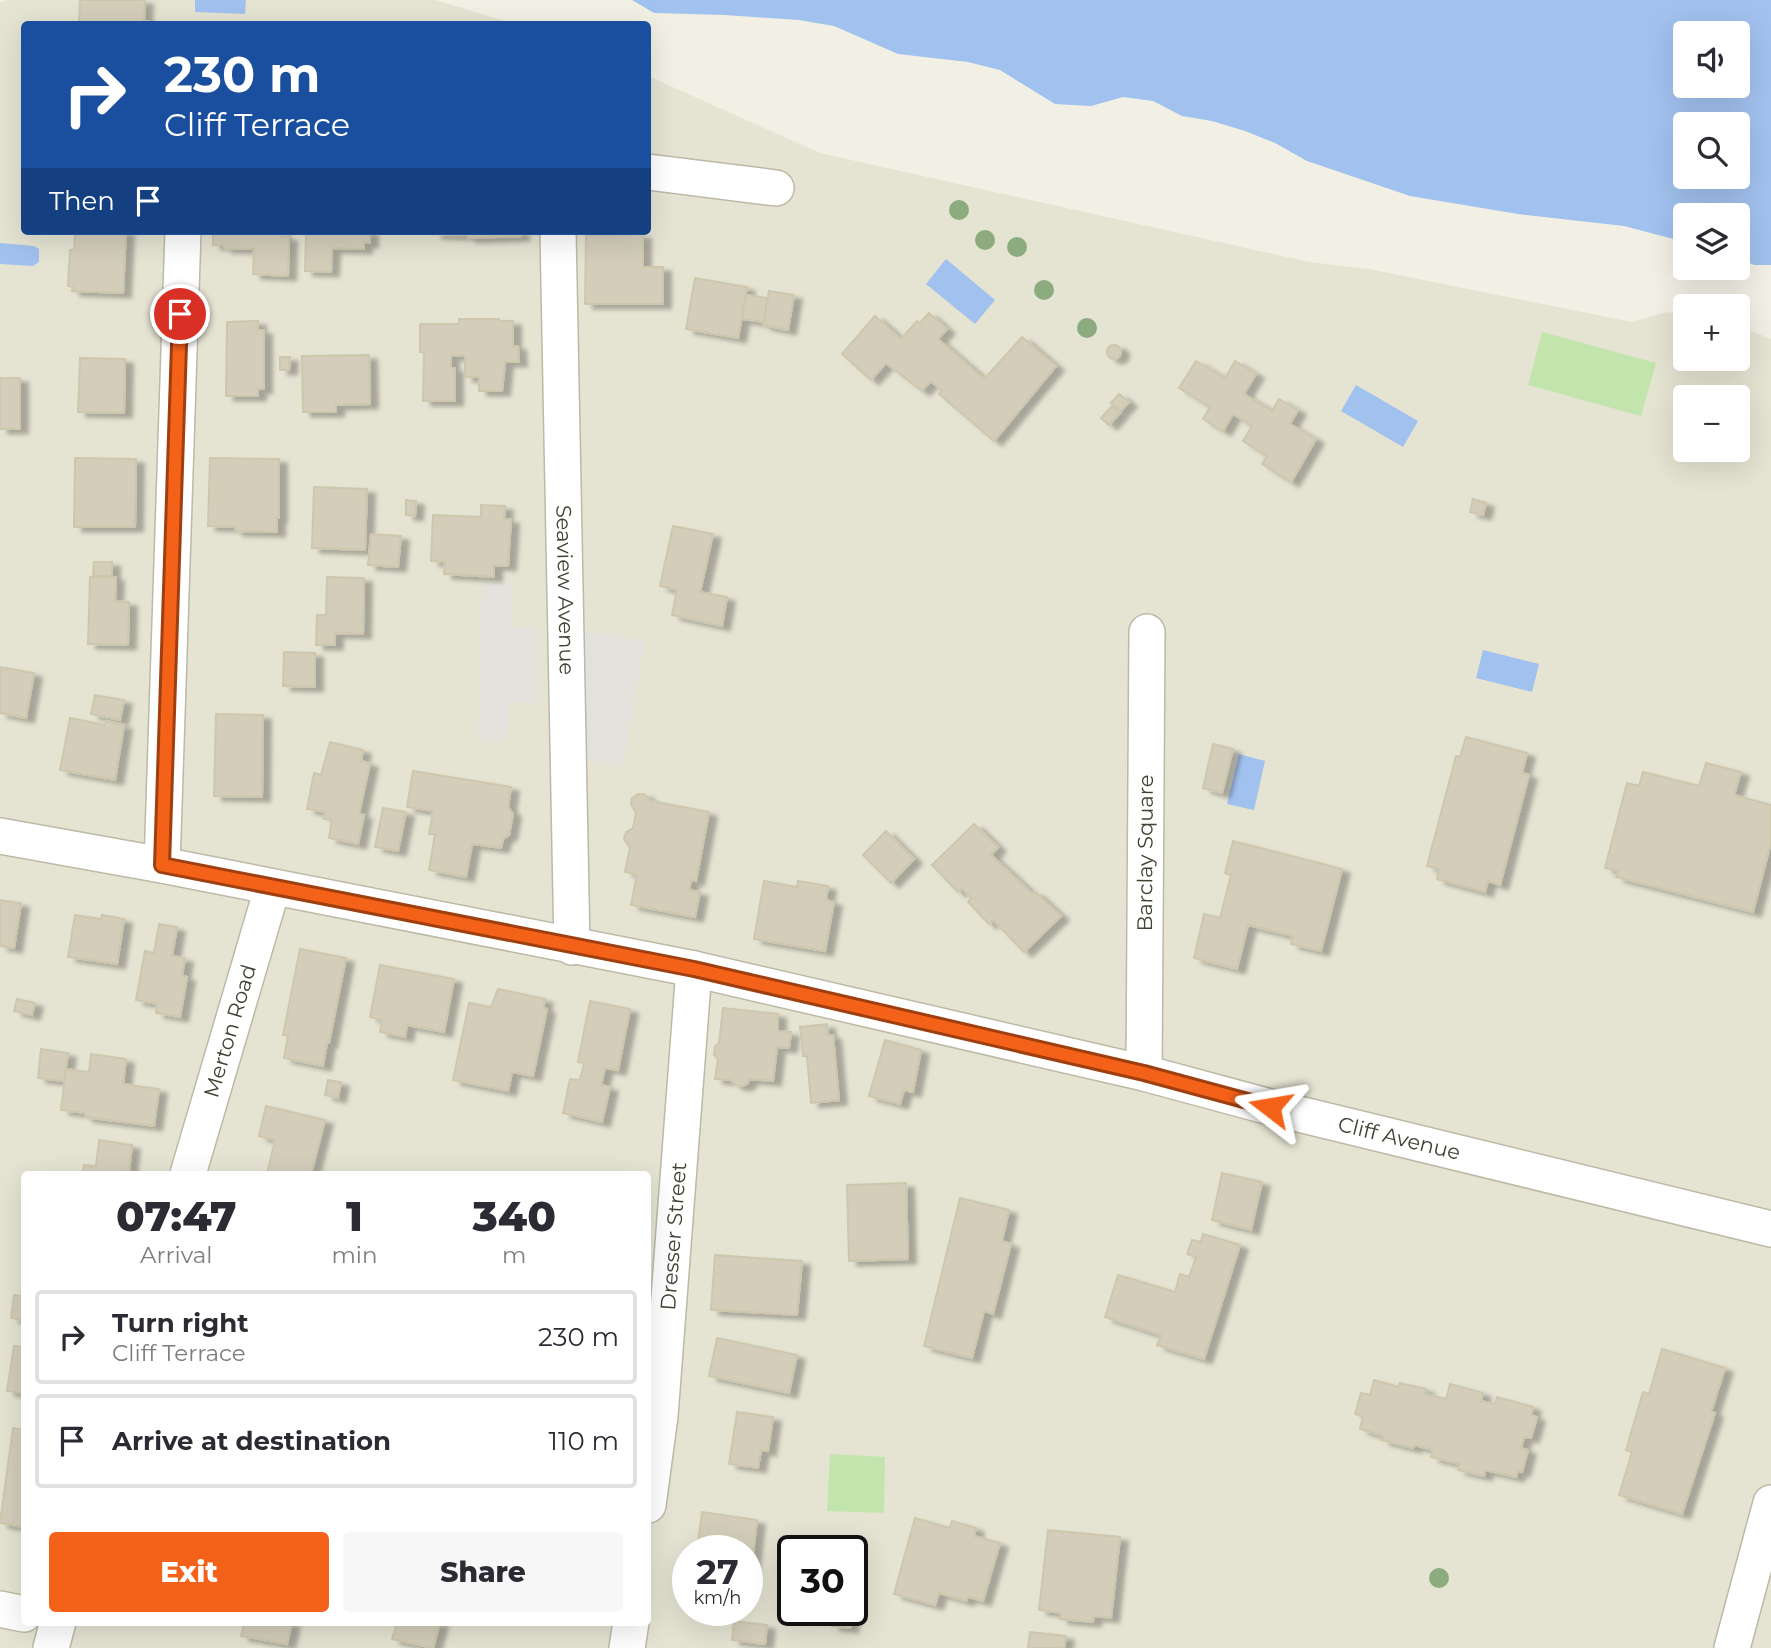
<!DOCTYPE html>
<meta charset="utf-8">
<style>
:root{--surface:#fff;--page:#f7f7f7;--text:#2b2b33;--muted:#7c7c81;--line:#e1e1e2;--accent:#f46119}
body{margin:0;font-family:Montserrat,sans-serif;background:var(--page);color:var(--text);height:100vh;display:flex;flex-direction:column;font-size:26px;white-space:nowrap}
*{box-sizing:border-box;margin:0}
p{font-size:23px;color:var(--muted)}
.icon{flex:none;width:38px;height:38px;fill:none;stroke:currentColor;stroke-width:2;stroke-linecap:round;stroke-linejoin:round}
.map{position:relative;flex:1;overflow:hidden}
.sheet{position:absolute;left:21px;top:1171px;width:630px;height:455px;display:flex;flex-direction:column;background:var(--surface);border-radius:7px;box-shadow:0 7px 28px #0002}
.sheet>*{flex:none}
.banner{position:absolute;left:21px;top:21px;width:630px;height:214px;border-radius:7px;box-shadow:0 7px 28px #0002;background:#1a4fa0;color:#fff;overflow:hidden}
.fabs{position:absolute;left:1673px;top:21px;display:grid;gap:14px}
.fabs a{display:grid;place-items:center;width:77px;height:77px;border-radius:7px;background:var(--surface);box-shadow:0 7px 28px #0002;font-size:35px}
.speed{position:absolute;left:672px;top:1535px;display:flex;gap:14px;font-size:35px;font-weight:700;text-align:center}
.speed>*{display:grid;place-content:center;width:91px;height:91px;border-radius:50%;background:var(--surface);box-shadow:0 7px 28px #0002;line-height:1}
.speed small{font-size:18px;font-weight:400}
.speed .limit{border:4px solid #111;border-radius:10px;background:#fff;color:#111}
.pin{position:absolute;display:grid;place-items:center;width:60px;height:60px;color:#fff;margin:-30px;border:4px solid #fff;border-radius:50%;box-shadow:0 2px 7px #0007}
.me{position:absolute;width:77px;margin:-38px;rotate:284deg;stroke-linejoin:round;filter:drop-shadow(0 0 5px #0008)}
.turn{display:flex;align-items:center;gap:24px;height:147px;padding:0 28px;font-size:32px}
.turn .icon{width:91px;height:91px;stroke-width:2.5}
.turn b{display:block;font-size:49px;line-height:60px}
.then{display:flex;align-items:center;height:66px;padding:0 28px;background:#0003;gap:14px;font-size:26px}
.eta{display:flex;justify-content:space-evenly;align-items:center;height:119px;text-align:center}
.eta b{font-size:42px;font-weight:800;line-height:49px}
.action{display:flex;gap:14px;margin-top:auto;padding:14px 28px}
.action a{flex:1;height:80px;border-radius:7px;background:var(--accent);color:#fff;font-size:28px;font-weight:800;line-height:80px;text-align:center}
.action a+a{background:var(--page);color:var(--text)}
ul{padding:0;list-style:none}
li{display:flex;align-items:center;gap:21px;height:94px;margin:0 14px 10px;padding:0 14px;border:4px solid var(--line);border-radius:7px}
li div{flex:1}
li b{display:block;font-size:26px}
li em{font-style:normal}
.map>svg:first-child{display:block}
.residential{fill:#e5e3d2;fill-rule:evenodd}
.green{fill:#c2e5ad}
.parking{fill:#e2e1dc}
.water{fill:#a1c1ee;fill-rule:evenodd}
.building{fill:#d3cdba;stroke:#cdc7ad;stroke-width:2;filter:url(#shadow)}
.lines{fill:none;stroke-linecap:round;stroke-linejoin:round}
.street-casing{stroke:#bdb9a7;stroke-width:38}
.street{stroke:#fff;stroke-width:35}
.tree{fill:#8cab7e}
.route-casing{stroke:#9f3f10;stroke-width:18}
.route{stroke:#f46119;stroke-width:12}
.labels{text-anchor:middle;stroke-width:5;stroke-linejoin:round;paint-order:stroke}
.street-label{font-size:21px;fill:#434034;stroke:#fff}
</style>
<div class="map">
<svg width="1771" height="1648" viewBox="0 0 1771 1648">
<defs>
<filter id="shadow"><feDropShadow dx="8" dy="4.5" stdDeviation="2" flood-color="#0004"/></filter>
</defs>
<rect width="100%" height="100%" fill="#f2f0e4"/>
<path class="residential" d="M8,0H435L515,24H24V231H648V76L820,153L1309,262L1369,269L1632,322L1667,312L1685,315V359H1738V326L1771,339V1648H0V3ZM1685,397H1738V450H1685ZM24,1174H648V1622H24ZM688,1550H747V1610H688ZM793,1550H852V1610H793Z"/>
<g class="green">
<path d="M1542,332L1656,363L1641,416L1528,385Z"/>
<path d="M830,1454L885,1457L884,1513L827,1511Z"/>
</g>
<g class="parking">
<path d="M482,583L512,584L511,628H539L537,703L509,702L508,741H478Z"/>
<path d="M581,630L645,641L623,765L582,759Z"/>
</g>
<g class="water">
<path d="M195,0H246L245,14L195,12Z"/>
<path d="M632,0H1771V265H1754L1738,258V215H1685V242L1624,226L1518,214L1410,196L1307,161L1275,143L1245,131L1212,121L1182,116L1153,101L1123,97L1091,106L1055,104L1000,70L968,62L898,54L834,26L799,20L725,15L654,13ZM1738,33V86H1685V33ZM1685,124H1738V177H1685Z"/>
<path d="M0,243L34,246L39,249V262L33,266L0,264Z"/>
<path d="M946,259L995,300L975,324L926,284Z"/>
<path d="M1356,385L1418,421L1403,447L1341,411Z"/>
<path d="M1483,650L1539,664L1532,692L1476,678Z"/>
<path d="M1239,754L1265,761L1254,810L1227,804Z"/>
</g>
<g class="building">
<path d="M80,0H145L144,21H149V24H79Z"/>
<path d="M75,231H126L123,293L72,291L73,287L68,286L70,250H74Z"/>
<path d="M213,231H282V236L289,237L288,276L253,274L254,249L224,248V245H213Z"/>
<path d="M306,231H370V243L364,242V249L332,248L331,272L305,271Z"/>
<path d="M434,231H521V236L468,238V235L434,234Z"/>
<path d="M643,234V267H663V304H585L586,235Z"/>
<path d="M695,278L747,287L738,338L686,329Z"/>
<path d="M769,291L794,295L788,330L763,325Z"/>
<path d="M746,295L767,298L764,322L742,319Z"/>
<path d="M929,313L947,329L938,339L984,379L1022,337L1056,366L994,441L939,394L942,391L931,381L922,391L886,363L871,380L842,354L875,316L901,339L917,321L920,323Z"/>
<path d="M459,319H499V321H513V346H518L519,362H505L502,391H479V377H465V356L451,355V368H455V401H423L424,352H420V324H459Z"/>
<path d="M258,321V330H264V389H258V396H226L227,322Z"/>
<circle cx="1114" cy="352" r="7"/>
<path d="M369,355L370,404L336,405V412H303L302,356Z"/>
<path d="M280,357H290L289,370H280Z"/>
<path d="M80,358L125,359L124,413L78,412Z"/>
<path d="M1196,361L1225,378L1235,361L1256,374L1244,394L1272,411L1279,399L1298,410L1290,424L1316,439L1291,482L1262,464L1267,456L1243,441L1252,426L1233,414L1223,431L1203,419L1210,407L1179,388Z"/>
<rect x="0" y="378" width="20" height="51"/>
<path d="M1119,394L1129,402L1121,411L1111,403Z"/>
<path d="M1112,406L1120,413L1109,425L1101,418Z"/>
<path d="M75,458L136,459L135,527H74Z"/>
<path d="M210,458L279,459V518H277V532L235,531L236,527L208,526Z"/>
<path d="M314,487L367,489L365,550L312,548Z"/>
<path d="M1473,499L1486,503L1483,515L1470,512Z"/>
<path d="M406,500L416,501L415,516L406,515Z"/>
<path d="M481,505L505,506L504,519H511L508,566L494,565V577L444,574L445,562L431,561L433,515L481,517Z"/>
<path d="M673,526L713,534L700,592L727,597L722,626L672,615L677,590L660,586Z"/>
<path d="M371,534L401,536L398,567L368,565Z"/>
<path d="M94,562H112V576H93Z"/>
<path d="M90,577H116L115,601L129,602L128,645L88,644Z"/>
<path d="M327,577L364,578L363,634L335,633V645H316L317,615H326Z"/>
<path d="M284,652L315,653V687L283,686Z"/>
<path d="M0,667L34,673L26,718L0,713Z"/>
<path d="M95,695L124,700L120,720L91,714Z"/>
<path d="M216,714L263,715L262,797L214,796Z"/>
<path d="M70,718L105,725L106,721L124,725L115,780L60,770Z"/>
<path d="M1466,737L1527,753L1522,773L1529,775L1500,885L1488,881L1485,892L1437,879L1439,869L1427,866L1456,756L1460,757Z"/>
<path d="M330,742L363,750L361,761L370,763L359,814L364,815L358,844L329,838L332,820L324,819L325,812L307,809L314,773L321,775Z"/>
<path d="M1213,744L1233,749L1222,793L1203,788Z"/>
<path d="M1706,763L1741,772L1734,795L1771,805V842L1753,912L1616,877L1618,871L1605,868L1627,783L1639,786L1643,772L1699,786Z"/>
<path d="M413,771L511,787L508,807L513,814L509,835L503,839L501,848L472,844L466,877L429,870L435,834H429L433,811L407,807Z"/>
<path d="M638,794H644L651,801L709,812L696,881L691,880L689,890L700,892L695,917L631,905L637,874L625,872L630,848L624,839L626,832L633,828L636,813L631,804L632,798Z"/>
<path d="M383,808L406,812L398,851L375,847Z"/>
<path d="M974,824L998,847L991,855L1033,894L1035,892L1061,916L1024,952L993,920L989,924L968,902L971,898L962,888L958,892L932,865Z"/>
<path d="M886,831L914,859L891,883L863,855Z"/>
<path d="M1233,841L1342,869L1321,951L1291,944L1293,936L1248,925L1237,969L1194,958L1204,914L1220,918L1231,875L1225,873Z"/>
<path d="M764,881L797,887L798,881L828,886L826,900L834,902L825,951L754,939Z"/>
<path d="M0,900L21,903L14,948L0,946Z"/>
<path d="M75,915L101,919L102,915L124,919L117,964L68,957Z"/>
<path d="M159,924L177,927L172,956L185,958L182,976L187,977L180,1017L156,1013L157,1004L136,1000L145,951L154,953Z"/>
<path d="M300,949L346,958L329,1043H327L323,1066L284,1058L288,1036L283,1035Z"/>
<path d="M380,965L454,979L444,1032L407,1025L405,1037L380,1032L382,1020L370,1017Z"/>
<path d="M498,989L545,999L543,1008L547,1009L533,1076L512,1072L508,1091L453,1080L469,1003L491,1007Z"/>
<path d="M17,999L35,1003L32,1015L14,1011Z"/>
<path d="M590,1001L630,1009L618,1070L605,1068L601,1085L610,1087L602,1122L563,1113L570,1079L580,1080L584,1063L578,1062Z"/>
<path d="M723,1008L778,1014V1031L791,1032L789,1048L777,1047L773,1081L749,1079L748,1083L743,1086L735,1085L731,1080L715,1079L718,1059L714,1055L715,1047L719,1043Z"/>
<path d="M827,1024L828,1035H833L839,1100L811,1103L807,1056H803L800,1027Z"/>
<path d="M885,1040L921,1050L913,1092L904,1090L900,1104L869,1096Z"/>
<path d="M41,1049L68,1053L64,1081L38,1078Z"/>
<path d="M91,1054L126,1059L123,1084L159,1089L154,1126L85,1117V1113L61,1110L66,1069L89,1072Z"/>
<path d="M328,1080L341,1082L338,1098L325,1095Z"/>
<path d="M266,1106L325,1120L311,1174H267L275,1140L259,1136Z"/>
<path d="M99,1140L132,1145L129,1172L124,1171L123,1174H82L84,1165L96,1166Z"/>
<path d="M1222,1173L1262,1182L1251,1230L1212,1220Z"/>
<path d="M906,1183L908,1259L849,1261L847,1185Z"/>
<path d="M960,1198L1009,1210L1002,1241L1011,1244L993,1314L984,1311L972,1358L924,1346Z"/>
<path d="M1203,1234L1240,1245L1204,1359L1157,1345L1161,1335L1105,1317L1118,1275L1175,1292L1180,1274L1189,1277L1196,1257L1187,1254L1192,1240L1201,1242Z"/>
<path d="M715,1255L802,1261L797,1315L711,1310Z"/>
<path d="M24,1286V1320L11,1318L14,1295L23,1296Z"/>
<path d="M717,1338L797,1355L789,1393L709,1376Z"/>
<path d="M14,1346L24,1347V1393L7,1391Z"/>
<path d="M1662,1349L1725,1368L1711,1412L1715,1413L1682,1514L1619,1495L1632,1452L1626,1450L1643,1392L1649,1394Z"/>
<path d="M1374,1380L1399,1387L1400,1383L1426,1389L1425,1394L1446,1399L1450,1384L1483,1393L1481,1401L1495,1404L1497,1397L1533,1407L1531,1415L1537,1417L1531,1438L1524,1437L1521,1448L1528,1450L1522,1472L1518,1471L1516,1477L1485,1470L1484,1476L1458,1470L1459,1464L1431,1457L1433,1450L1414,1445L1413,1448L1382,1440L1384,1436L1360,1429L1363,1417L1355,1414L1361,1393L1370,1395Z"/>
<path d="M737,1412L773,1417L768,1451L761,1450L758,1468L729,1464Z"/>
<path d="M13,1428L24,1430V1527L0,1523Z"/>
<path d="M702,1512L757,1520L749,1586H747V1550H697Z"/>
<path d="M915,1518L950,1528L952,1521L976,1528L974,1536L1000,1543L983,1601L968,1597L966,1601L939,1593L935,1605L894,1594Z"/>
<path d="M1048,1530L1120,1537L1111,1618L1094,1616L1093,1622L1060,1619L1061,1613L1039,1610Z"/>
<path d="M853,1606L850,1628L832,1626L833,1610H852Z"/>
<path d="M734,1621L767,1625L765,1644L732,1640Z"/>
<path d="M237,1622H292L287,1644L241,1636L244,1624Z"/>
<path d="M397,1622H440L433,1648L392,1639Z"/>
<path d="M1030,1632L1066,1636L1064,1648H1028Z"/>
</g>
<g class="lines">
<defs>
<g id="street">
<path d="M648,172L776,188"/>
<path id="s1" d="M558,231L572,947"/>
<path id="s2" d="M0,836L162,865L694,969L1144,1073L1270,1107L1771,1229"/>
<path d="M162,865L183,231"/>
<path id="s3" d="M1144,1073L1147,632"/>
<path id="s4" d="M188,1174L272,889"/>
<path id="s5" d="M648,1505L660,1416L694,969"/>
<path d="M0,1609L24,1614"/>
<path d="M51,1648L58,1622"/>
<path d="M627,1648L631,1622"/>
<path d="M1732,1648L1771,1503"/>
</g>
</defs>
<use href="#street" class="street-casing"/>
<use href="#street" class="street"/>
</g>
<g class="tree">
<circle cx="959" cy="210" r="10"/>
<circle cx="985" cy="240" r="10"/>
<circle cx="1017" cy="247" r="10"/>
<circle cx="1044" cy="290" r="10"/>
<circle cx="1087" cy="328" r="10"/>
<circle cx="1439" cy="1578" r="10"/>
</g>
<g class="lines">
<defs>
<path id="route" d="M180,314L162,865L694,969L1144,1073L1270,1107"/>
</defs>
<use href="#route" class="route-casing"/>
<use href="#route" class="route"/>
</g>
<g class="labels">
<g class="street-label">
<text dy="7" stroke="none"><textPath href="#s1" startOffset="359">Seaview Avenue</textPath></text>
<text dy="7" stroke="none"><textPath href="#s3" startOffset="220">Barclay Square</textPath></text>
<text dy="7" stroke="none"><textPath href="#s4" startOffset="149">Merton Road</textPath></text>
<text dy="7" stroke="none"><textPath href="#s2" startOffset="1432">Cliff Avenue</textPath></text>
<text dy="7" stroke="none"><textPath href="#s5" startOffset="270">Dresser Street</textPath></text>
</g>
</g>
</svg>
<div class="fabs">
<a><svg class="icon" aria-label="sound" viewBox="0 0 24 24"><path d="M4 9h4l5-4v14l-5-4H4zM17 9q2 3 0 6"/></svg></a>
<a><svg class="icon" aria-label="search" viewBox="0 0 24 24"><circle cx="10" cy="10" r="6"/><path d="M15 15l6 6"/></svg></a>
<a><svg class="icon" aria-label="layers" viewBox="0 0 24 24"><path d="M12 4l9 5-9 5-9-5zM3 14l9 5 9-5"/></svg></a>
<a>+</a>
<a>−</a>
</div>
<div class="speed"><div>27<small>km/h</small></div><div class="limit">30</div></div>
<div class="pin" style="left:180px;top:314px;background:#d93025"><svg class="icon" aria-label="arrive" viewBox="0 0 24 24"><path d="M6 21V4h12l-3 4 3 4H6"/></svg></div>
<svg class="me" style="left:1270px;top:1107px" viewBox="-20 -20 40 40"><path d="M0-17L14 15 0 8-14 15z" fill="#f46119" stroke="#fff" stroke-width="4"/></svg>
<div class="banner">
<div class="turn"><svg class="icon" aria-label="right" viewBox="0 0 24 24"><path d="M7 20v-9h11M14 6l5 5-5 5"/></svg><div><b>230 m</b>Cliff Terrace</div></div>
<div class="then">Then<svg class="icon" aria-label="arrive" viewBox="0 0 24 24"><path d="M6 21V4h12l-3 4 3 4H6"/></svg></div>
</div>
<section class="sheet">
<div class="eta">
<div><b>07:47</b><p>Arrival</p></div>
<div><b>1</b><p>min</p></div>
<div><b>340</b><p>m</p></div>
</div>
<ul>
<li><svg class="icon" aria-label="right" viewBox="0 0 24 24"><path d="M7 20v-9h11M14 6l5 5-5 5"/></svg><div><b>Turn right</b><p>Cliff Terrace</p></div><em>230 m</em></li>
<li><svg class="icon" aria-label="arrive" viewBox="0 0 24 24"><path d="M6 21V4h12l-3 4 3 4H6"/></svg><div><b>Arrive at destination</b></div><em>110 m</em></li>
</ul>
<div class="action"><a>Exit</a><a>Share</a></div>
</section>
</div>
